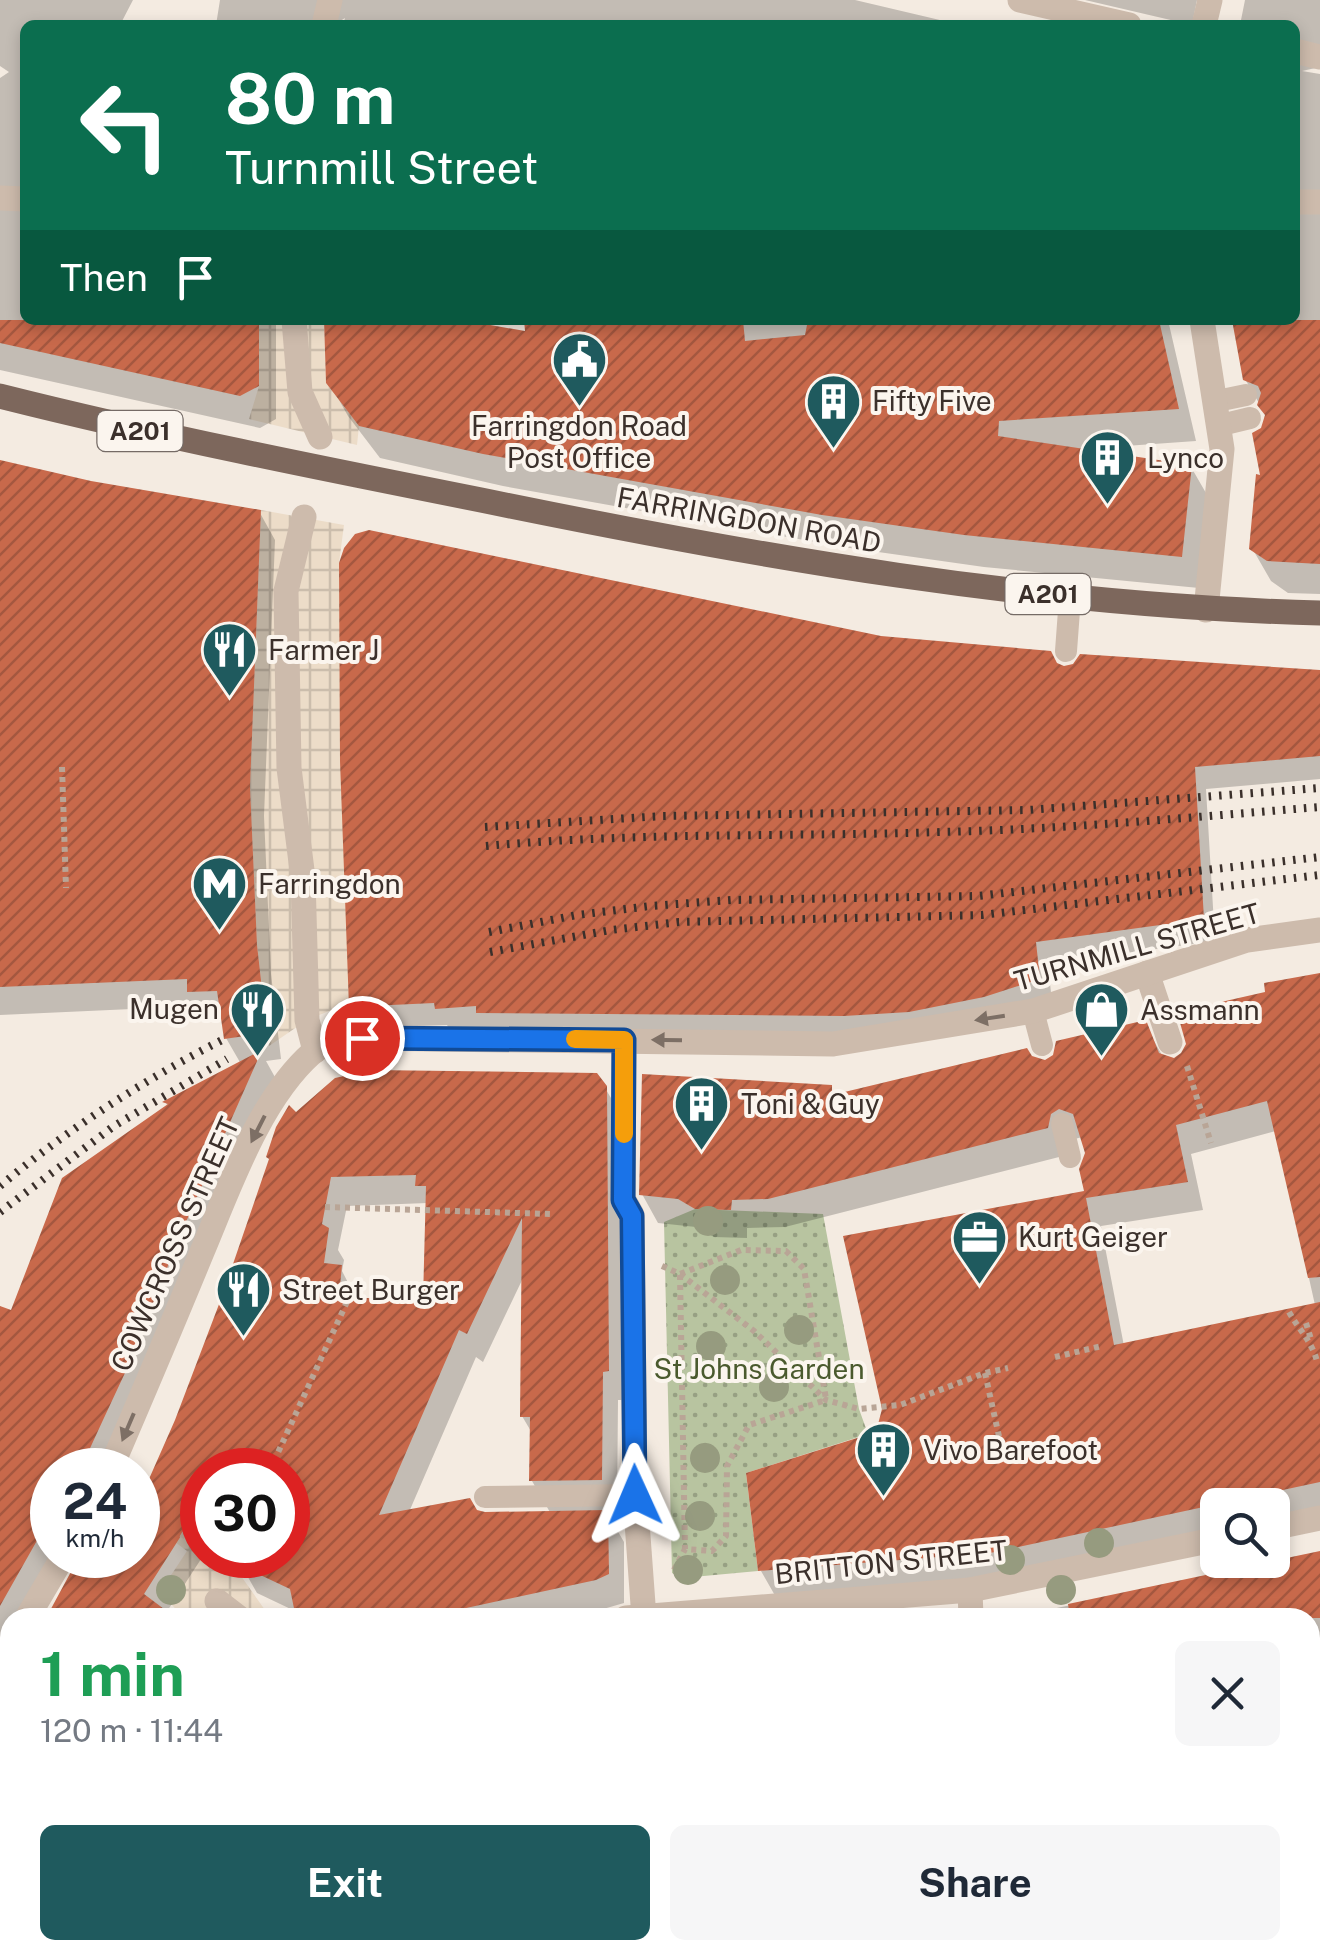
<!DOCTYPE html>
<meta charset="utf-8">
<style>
:root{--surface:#fff;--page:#f6f6f7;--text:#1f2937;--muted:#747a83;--accent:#1f5a5e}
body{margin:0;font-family:"Public Sans",sans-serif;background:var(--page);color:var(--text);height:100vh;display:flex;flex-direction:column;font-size:38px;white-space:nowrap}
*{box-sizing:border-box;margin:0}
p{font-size:32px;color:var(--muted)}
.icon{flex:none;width:55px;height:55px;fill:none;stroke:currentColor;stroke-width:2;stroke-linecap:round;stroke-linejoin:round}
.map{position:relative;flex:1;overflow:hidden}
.details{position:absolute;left:0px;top:1608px;width:1320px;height:352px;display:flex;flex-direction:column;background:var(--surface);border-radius:30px 30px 0 0;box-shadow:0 5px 15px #0003}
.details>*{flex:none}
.top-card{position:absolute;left:20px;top:20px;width:1280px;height:305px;border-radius:15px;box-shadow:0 5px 15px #0003;background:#0b6e4f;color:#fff;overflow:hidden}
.tools{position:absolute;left:1200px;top:1488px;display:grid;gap:20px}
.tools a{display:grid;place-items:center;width:90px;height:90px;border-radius:15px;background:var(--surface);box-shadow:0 5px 15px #0003;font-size:50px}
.speed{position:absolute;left:30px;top:1448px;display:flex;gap:20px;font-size:50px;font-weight:700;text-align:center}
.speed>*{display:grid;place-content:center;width:130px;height:130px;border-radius:50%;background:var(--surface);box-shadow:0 5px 15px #0003;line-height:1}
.speed small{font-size:25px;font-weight:400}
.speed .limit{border:15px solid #d22;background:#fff;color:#111}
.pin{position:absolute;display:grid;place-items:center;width:85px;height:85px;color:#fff;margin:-42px;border:5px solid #fff;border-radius:50%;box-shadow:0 2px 10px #0007}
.me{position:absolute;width:110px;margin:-55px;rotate:359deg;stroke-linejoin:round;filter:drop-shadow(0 0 8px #0008)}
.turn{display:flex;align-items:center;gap:35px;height:210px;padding:0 40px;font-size:45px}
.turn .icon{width:130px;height:130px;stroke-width:2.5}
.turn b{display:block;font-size:70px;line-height:85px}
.then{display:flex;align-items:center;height:95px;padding:0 40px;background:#0003;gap:20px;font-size:38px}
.round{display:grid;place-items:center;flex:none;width:105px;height:105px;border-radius:15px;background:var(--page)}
.headline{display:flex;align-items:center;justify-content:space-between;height:170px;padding:0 40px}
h1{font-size:60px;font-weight:700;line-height:75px;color:#1e9e55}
.button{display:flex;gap:20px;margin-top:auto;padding:20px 40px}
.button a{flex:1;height:115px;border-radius:15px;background:var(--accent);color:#fff;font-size:40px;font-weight:700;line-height:115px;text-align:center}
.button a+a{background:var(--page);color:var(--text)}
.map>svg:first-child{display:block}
.park{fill:url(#park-dots)}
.plaza{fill:url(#plaza-grid)}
.shadow{fill:#0003;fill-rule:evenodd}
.building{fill:url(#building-hatch);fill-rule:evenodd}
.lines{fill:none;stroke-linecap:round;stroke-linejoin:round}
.path{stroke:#b9a596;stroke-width:6;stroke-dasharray:5 5;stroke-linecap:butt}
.lane{stroke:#cdbbac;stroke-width:22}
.street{stroke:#cdbbac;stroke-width:25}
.primary{stroke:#7d675c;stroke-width:25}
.rail{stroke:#3b302b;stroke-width:8;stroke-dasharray:2.5 8;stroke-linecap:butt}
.tree{fill:#969b7f}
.oneway{fill:#7d6f65}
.route-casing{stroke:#114b97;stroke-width:25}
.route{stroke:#1a73e8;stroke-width:18}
.slow{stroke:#f59e0b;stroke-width:18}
.labels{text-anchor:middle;stroke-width:8;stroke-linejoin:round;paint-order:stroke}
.shield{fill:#fbf5ee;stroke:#756b66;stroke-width:2.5}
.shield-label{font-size:25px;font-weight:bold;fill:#3b302b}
.poi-label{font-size:28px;fill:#3b302b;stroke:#fbf5ee;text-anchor:start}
.street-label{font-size:28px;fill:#3b302b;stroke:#fbf5ee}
.park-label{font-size:28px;fill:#4a5a2e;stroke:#fbf5ee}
</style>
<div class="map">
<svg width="1320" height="1959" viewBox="0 0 1320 1959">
<defs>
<pattern id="park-dots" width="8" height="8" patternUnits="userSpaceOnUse" patternTransform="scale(2.5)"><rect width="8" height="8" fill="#b8c4a0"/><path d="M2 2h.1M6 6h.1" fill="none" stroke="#97a083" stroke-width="1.8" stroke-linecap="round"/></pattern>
<pattern id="plaza-grid" width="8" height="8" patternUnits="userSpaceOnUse" patternTransform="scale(2.5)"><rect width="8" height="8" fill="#ecdcc8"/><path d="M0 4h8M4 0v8" fill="none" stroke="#cbbdac"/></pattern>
<pattern id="building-hatch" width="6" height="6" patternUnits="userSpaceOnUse" patternTransform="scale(2.5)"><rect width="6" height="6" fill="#c8694b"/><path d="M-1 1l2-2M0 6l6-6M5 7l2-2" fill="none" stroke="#a4573f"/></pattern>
</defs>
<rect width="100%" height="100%" fill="#f4ebe1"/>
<path class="park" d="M695,1209L823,1214L859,1409L868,1434L746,1473L758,1571L682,1578L672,1573L664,1222Z"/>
<g class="plaza">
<path d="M259,320H324L326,383L359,426L357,445L249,419L259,386Z"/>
<path d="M261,510L344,525L339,563L349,1003L307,1020L269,1046L257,945L250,787Z"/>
<path d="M202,1526V1555H242L238,1564L246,1568L241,1576L270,1617H183L160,1592L187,1551L175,1542L185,1528L199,1533Z"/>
</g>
<g class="shadow">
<path d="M0,0H133L120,25H25V320H276V419L260,428L0,370V78L9,72L0,66Z"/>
<path d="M220,0H855L961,25H343L345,18L334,25H216Z"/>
<path d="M1085,0H1197L1192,25Z"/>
<path d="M1245,0H1320V67L1302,71L1320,74V594L1288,593L1271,581L1252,548L1263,478L1267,417L1245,379L1235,320H1295V25H1240Z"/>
<path d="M326,320H450L527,334V320H1168L1196,441L1083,449L1191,467L1210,500L1199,588L984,567L843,547L503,486L380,458L348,416L329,382Z"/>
<path d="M0,462L91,483L260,513L275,540L264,816L271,974L281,1059L266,1061L276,1079L106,1470H52V1555L25,1618H10V1641L0,1657V1308L12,1313L168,1107L166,1103L241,1064L226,1038L223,1017L205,1018L198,1006L0,1015Z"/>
<path d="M880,638L1064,668L1320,672V779L1206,789L1215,941L1048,964L1052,1002L902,1036L450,1030L447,1025L365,1028L352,1006Z"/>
<path d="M1320,975V1513L1272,1524V1505H1218V1536L1028,1577L777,1599L761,1571L1087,1193V1154L1082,1137L1068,1141L1063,1156L785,1227L747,1228V1238L714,1237L696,1227L658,1223L642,1194L830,1087L836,1097L1030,1058L1045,1062L1144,1023L1163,1057L1175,1060L1267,994ZM1276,1131L1315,1305L1124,1346L1101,1226L1203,1210L1191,1154Z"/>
<path d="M605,1088L623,1118L624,1400H618L617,1509H605L624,1542V1603L572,1618H298L297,1612L257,1593L245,1572L203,1556L166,1613L54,1618L102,1555H138V1508L178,1421L296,1116ZM428,1203L425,1302L357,1300L342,1271L344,1260L338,1250L347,1206ZM524,1276L522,1416L532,1433V1481L551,1514L409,1512L476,1357L483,1362ZM202,1470H288V1555H202Z"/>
<path d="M1320,1553V1959H1024L1023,1950L974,1954V1959H879L878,1950H1310V1618H1009Z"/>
<path d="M10,1720V1950H146L136,1959H0V1747Z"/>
<path d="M199,1950H320L322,1959H201Z"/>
<path d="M375,1950H656L661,1959H377Z"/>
<path d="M684,1950H779V1956H805L807,1959H682Z"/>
</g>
<g class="building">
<path d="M0,320H259V386L240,396L0,343Z"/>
<path d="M324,320H462L525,331L524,320H743L745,341L805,335L808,320H1159L1179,409L999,421L998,436L1192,465L1182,557L964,535L822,515L483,454L359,426L326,383Z"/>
<path d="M1232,320H1320V564L1267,561L1249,549L1256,474L1260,475L1252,433L1261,428L1265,415L1257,405L1261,393L1258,386L1243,380Z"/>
<path d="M0,460L91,481L261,510L250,787L257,945L267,1033L224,1039L217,991L187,992V979L0,987Z"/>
<path d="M369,530L881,636L1051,651L1057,663L1064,666L1073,664L1080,654L1320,670V756L1195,767L1204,919L1036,942L1040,979L984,997L909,1012L844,1016L476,1013V1006L435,1009L434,1003L349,1007L340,761L339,563L344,548L355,534Z"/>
<path d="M1320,973V1277L1308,1278L1267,1101L1176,1125L1188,1182L1086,1198L1114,1345L1320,1302V1482L990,1553L758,1571L746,1473L876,1432L882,1409L843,1236L1084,1191L1079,1169L1085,1153L1073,1114L1059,1109L1051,1114L1048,1128L768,1199L732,1200L731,1210L695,1209L678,1199L639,1195L642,1074L832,1085V1095L1027,1048L1032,1056L1045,1060L1053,1055L1056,1041L1146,1020L1159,1053L1174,1058L1181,1053L1186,1044L1177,1012L1265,992L1264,983Z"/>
<path d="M262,1050L178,1240L131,1360L103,1420L80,1470H52V1514L0,1606V1306L11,1310L62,1178L168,1104L162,1102Z"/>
<path d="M371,1070L597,1073L607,1086L609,1371L603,1372L602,1480L529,1481L530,1417H520L522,1218L467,1334L459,1330L379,1515L470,1498L477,1510L485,1512L608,1510L609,1574L596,1580L420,1618H296L290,1589L218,1555H288V1470H202V1534L186,1528L144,1594L176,1618H46L80,1555H138V1504L175,1420L221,1299L269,1159L266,1157L276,1127L289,1105L296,1112L335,1078ZM416,1175L415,1186H426L423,1300L339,1297L342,1265L324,1263L329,1228L322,1224L331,1177Z"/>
<path d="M1320,1551V1618H1070L1068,1604Z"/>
</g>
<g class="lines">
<g class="path">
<path d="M62,767L66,888"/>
<path d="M254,880L271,879"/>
<path d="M1187,1066L1211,1143"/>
<path d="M325,1207L551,1214"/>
<path d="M662,1266L680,1274L741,1250L786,1251L804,1269L826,1399"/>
<path d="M680,1274L754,1331L826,1400L859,1409L900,1405L985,1373L1008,1368"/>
<path d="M680,1275L685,1549"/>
<path d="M1289,1312C1299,1330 1311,1340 1317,1361"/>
<path d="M1306,1323L1311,1339"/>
<path d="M1055,1357L1102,1346"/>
<path d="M985,1373L1002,1450"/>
<path d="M237,1469L239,1470"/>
<path d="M270,1470L357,1280"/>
<path d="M181,1534L202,1546"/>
<path d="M674,1570L685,1549L712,1551L726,1536L727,1466L749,1425L826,1400"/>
<path d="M223,1574L229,1555"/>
<path d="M1310,1740L1320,1739"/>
<path d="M0,1822L10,1833"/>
<path d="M122,1950L135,1959"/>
</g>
<g class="lane">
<path d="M1217,401L1246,395"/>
<path d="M1221,425L1250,418"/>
<path d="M1066,651L1070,597"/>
<path d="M1033,1011L1042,1045"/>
<path d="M1062,1124L1070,1157"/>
<path d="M485,1497L635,1495"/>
</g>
<g class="street">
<path d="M1020,0L1129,25"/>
<path d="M324,25L330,0"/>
<path d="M1204,25L1210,0"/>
<path d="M1295,51L1320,57"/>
<path d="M0,198L25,199"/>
<path d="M1295,202H1320"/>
<path d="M294,320L300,392L320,437"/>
<path d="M1202,320L1222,449L1206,610"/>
<path d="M304,517L286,591L289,768L303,878L307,1020L315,1051"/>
<path d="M1147,973L1170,1042"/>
<path d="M624,1040L623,1199L632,1215L635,1495L644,1618"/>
<path d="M110,1470C141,1398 172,1325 202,1252C229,1188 259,1100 312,1053C326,1041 344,1040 362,1038L833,1044L1033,1011L1247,940L1320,930"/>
<path d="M1272,1528L1320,1518"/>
<path d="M970,1590L971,1618"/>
<path d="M217,1601L239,1618"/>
<path d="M27,1618L64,1555"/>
<path d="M626,1618L970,1590L1218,1539"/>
<path d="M0,1664L10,1647"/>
<path d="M469,1950V1959"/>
<path d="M665,1950V1959"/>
<path d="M983,1950V1959"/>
<path d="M1265,1950V1959"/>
<path d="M167,1959L168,1950"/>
</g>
<path class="primary" d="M0,396C159,436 320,468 481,500C758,557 1037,606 1320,613"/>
<g class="rail">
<path d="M485,827L663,816L1028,810L1320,788"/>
<path d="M486,846C638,832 789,837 941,832C1068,829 1194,817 1320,807"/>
<path d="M489,932L577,915L650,906L731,900L978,896L1320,857"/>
<path d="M490,952L611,930L679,922L982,915L1320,875"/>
<path d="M0,1186C68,1129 145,1079 224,1039"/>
<path d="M0,1212L114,1126L227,1059"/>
</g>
</g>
<g class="tree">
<circle cx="708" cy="1221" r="15"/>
<circle cx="725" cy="1280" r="15"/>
<circle cx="799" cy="1330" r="15"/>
<circle cx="711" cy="1346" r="15"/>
<circle cx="774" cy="1387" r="15"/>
<circle cx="705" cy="1458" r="15"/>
<circle cx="700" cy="1516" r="15"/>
<circle cx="1099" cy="1543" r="15"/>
<circle cx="1010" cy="1560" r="15"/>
<circle cx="688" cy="1570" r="15"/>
<circle cx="171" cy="1590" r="15"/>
<circle cx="1061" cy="1590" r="15"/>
</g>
<defs><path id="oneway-solid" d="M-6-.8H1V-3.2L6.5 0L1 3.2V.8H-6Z" transform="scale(2.5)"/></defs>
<g class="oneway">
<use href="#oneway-solid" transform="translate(990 1018) rotate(171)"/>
<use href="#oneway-solid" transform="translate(667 1040) rotate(-179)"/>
<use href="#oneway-solid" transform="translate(258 1129) rotate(117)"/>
<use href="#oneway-solid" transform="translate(128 1427) rotate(113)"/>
</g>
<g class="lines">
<defs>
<path id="route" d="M362,1038L624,1040L623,1200L632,1216L635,1495"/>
</defs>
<use href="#route" class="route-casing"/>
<use href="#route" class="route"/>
<path class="slow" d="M575,1039L624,1040V1134"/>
</g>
<defs>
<symbol id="civic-pin" viewBox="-11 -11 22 30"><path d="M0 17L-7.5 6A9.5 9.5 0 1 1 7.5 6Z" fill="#1f5a5e" stroke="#fbf5ee"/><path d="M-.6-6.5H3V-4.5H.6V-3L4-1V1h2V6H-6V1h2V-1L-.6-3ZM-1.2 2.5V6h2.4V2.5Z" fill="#fff"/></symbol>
<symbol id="building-pin" viewBox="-11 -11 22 30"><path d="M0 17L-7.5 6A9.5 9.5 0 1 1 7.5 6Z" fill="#1f5a5e" stroke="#fbf5ee"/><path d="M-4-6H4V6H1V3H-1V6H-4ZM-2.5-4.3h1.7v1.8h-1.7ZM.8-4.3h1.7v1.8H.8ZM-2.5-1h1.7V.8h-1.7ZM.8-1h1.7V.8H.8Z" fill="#fff"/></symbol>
<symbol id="restaurant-pin" viewBox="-11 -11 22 30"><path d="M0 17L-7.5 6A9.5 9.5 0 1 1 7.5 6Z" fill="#1f5a5e" stroke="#fbf5ee"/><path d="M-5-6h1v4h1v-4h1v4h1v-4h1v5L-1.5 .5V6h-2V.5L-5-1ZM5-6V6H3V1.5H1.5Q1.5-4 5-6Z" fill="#fff"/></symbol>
<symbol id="metro-pin" viewBox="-11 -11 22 30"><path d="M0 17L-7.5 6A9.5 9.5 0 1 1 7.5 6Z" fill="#1f5a5e" stroke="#fbf5ee"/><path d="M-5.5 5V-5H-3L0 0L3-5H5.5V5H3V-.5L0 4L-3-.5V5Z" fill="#fff"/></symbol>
<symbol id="shop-pin" viewBox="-11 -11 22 30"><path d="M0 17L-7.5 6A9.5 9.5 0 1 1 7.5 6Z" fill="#1f5a5e" stroke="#fbf5ee"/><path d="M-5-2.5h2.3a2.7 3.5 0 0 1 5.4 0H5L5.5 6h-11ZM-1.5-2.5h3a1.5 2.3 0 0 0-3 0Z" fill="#fff"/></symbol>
<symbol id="office-pin" viewBox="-11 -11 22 30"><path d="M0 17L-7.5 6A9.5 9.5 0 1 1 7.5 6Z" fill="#1f5a5e" stroke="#fbf5ee"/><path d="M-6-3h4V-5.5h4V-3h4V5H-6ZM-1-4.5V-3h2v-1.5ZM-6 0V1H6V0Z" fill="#fff"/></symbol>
</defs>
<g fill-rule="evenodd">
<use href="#civic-pin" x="548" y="328" width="63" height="86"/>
<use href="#building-pin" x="802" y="370" width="63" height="86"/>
<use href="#building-pin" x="1076" y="426" width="63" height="86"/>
<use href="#restaurant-pin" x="198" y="618" width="63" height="86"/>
<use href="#metro-pin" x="188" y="852" width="63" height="86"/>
<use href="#restaurant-pin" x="226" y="978" width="63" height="86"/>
<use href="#shop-pin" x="1070" y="978" width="63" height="86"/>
<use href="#building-pin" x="670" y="1072" width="63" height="86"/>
<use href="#office-pin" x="948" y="1206" width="63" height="86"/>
<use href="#restaurant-pin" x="212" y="1258" width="63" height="86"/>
<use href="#building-pin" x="852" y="1418" width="63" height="86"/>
</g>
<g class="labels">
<g class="shield">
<rect x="97.5" y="411" width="85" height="40" rx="8"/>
<rect x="1005.5" y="574" width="85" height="40" rx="8"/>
</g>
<g class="shield-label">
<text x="140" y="440">A201</text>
<text x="1048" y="603">A201</text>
</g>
<g class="poi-label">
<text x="872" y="411">Fifty Five</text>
<text x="579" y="436" text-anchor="middle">Farringdon Road<tspan x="579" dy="32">Post Office</tspan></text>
<text x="1147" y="468">Lynco</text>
<text x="268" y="660">Farmer J</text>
<text x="258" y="894">Farringdon</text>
<text x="219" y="1019" text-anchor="end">Mugen</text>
<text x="1140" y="1020">Assmann</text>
<text x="741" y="1114">Toni &amp; Guy</text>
<text x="1018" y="1247">Kurt Geiger</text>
<text x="282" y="1300">Street Burger</text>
<text x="923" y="1460">Vivo Barefoot</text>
</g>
<g class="street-label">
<text transform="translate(749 520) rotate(10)" y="10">FARRINGDON ROAD</text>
<text transform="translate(1137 947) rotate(-16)" y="10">TURNMILL STREET</text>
<text transform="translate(175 1244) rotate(-66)" y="10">COWCROSS STREET</text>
<text transform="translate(891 1562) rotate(-6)" y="10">BRITTON STREET</text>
</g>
<g class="park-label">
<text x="759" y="1379">St Johns Garden</text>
</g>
</g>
</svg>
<div class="tools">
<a><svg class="icon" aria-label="search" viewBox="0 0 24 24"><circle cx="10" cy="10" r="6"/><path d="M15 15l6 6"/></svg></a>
</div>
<div class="speed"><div>24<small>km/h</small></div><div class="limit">30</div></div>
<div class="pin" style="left:362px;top:1038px;background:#d93025"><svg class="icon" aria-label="arrive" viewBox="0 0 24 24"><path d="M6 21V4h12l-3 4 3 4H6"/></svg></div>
<svg class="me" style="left:635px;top:1495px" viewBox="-20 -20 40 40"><path d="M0-17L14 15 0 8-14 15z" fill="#1a73e8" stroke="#fff" stroke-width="4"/></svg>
<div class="top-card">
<div class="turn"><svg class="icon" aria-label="left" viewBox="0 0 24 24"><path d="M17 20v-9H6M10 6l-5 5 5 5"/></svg><div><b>80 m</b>Turnmill Street</div></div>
<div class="then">Then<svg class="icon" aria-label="arrive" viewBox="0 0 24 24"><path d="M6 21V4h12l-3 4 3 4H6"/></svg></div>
</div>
<section class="details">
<div class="headline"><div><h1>1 min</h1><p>120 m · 11:44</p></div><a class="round"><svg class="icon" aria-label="close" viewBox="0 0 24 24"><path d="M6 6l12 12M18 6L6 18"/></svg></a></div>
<div class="button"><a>Exit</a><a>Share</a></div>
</section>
</div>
